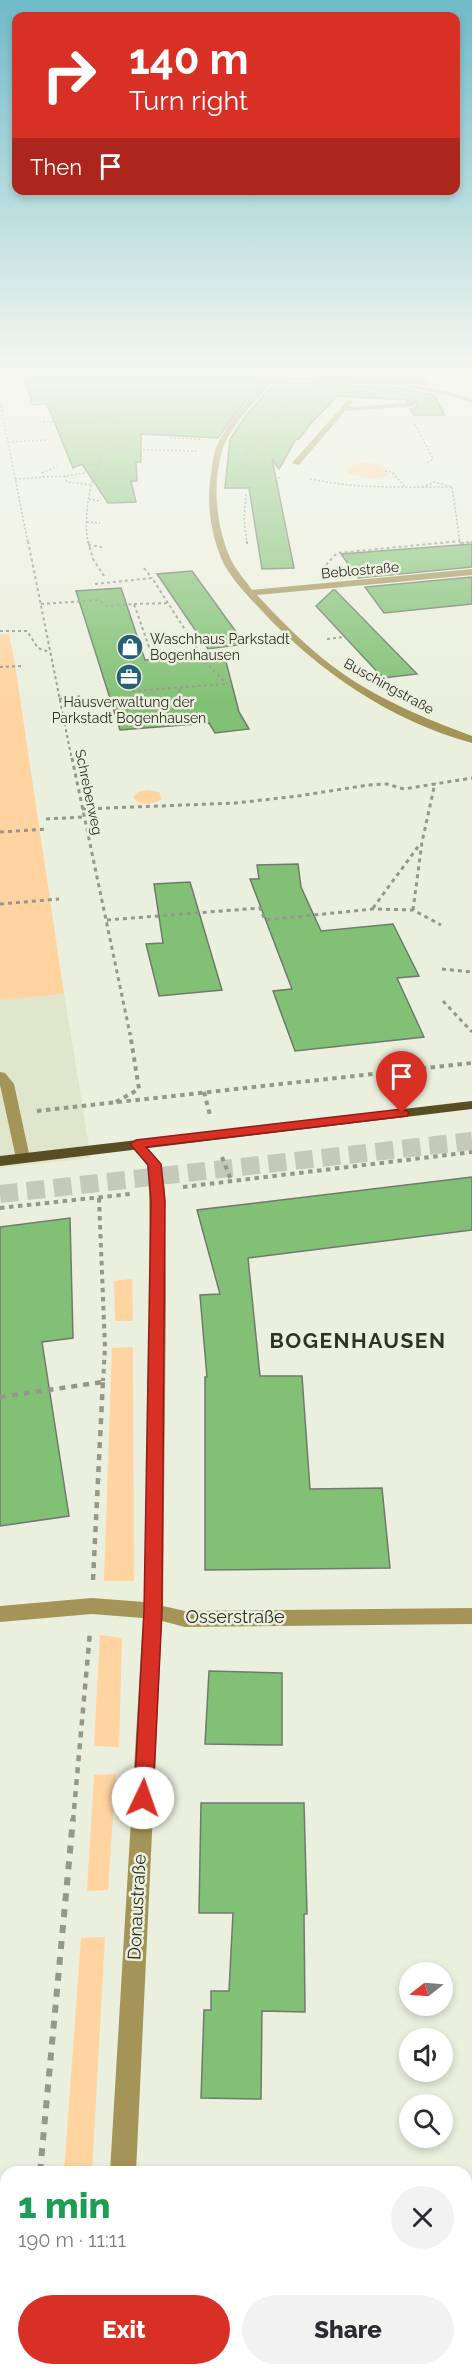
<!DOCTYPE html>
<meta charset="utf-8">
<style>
:root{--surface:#fff;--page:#f2f2f3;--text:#2b2b33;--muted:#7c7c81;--accent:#d93025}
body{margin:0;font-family:Raleway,sans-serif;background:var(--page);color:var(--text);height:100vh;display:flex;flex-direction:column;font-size:22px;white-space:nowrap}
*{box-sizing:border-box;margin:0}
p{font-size:20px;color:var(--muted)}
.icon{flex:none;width:33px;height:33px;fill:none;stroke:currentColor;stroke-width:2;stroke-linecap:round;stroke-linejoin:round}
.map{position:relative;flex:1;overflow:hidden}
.sheet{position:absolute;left:0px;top:2166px;width:472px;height:210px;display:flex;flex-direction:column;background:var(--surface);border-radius:18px 18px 0 0;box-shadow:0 3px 9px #0003}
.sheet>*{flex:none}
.hud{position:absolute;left:12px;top:12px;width:448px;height:183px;border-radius:12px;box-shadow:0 3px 9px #0003;background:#d93025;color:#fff;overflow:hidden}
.needle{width:39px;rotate:253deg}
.tools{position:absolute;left:399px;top:1962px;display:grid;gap:12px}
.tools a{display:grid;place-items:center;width:54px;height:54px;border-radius:50%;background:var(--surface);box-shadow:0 3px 9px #0003;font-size:30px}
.pin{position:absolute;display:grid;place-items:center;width:51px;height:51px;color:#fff;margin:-62px -26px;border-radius:50% 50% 50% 0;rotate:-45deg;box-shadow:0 0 6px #0007}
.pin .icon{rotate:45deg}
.me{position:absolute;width:66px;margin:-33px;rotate:3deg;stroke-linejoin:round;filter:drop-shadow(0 0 4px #0008)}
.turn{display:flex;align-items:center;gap:21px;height:126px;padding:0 18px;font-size:27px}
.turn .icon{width:78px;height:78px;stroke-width:2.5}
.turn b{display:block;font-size:42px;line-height:51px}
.then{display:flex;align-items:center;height:57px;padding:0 18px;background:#0003;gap:12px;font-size:22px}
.round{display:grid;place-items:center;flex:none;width:63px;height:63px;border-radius:32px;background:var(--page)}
.overview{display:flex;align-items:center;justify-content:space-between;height:102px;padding:0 18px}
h1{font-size:36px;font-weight:800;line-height:45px;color:#1e9e55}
.button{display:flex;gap:12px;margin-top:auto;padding:12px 18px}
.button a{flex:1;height:69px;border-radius:36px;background:var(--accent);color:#fff;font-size:24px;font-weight:800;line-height:69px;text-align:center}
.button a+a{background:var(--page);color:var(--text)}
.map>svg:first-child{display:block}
.built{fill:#e0e6cc}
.green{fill:#ffd4a0}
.building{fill:#82c175;stroke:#6f7a6d;stroke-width:1.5}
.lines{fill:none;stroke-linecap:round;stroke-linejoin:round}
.highway-tunnel{stroke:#c5c9b9;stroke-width:18;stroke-dasharray:18 9;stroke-linecap:butt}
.path-far5{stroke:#94988b;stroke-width:1.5;stroke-dasharray:2 2;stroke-linecap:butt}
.path-far4{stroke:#94988b;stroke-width:2;stroke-dasharray:3 3;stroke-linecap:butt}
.path-far3{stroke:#94988b;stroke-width:3;stroke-dasharray:4 4;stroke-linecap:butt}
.path-far2{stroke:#94988b;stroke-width:4;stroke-dasharray:4.5 4.5;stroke-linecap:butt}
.path-far1{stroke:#94988b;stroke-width:4.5;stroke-dasharray:6 6;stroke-linecap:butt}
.path{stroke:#94988b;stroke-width:6;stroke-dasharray:8 8;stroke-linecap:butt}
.minor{fill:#a49458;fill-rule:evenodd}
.major{fill:#584d23;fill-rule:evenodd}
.route{fill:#d93025;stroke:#8d1f18;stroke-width:1.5}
.labels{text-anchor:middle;stroke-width:5;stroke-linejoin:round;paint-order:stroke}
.far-street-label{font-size:14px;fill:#2d2f28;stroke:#ebefdd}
.far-poi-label{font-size:14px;fill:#2d2f28;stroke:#ebefdd;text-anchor:start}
.near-street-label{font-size:18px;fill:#2d2f28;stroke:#ebefdd}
.district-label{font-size:21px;font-weight:bold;letter-spacing:1.5px;fill:#2f3224;stroke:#ebefdd}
</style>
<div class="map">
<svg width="472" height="2376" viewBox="0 0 472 2376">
<rect width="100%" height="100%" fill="#ebefdd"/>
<path class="built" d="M64,994L91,1158L0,1168V1000Z"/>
<g class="green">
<path d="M362,462L379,464L389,476L374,479L350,474L347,471L350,466Z"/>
<path d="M0,634H9L15,664L64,994L0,1000Z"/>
<path d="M147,790L159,792L162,799C153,805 141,806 133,798L138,792Z"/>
<path d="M132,1279L133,1321H115L114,1281Z"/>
<path d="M133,1347L134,1581H104L112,1348Z"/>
<path d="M100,1635L122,1638L119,1747L94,1746Z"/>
<path d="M116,1774L108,1890L87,1891L94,1775Z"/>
<path d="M105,1937L92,2172H64L81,1938Z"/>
</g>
<g class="building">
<path d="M22,371H274L242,405L218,438L141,434V462H136L137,481H131L136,502L108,503L82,464L73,468L47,404L33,405Z"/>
<path d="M285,371H421L429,385L376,378L284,374Z"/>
<path d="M276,382L399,388L434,395L445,415H414L410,409L417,408V404L406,394L402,396V400L338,396L312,422L299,439H296L279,469L272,459L294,568L262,569L249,488H225L230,439L247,414Z"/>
<path d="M472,544V567L358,578L341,554Z"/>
<path d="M192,571L226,618L245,644L208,649L157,574Z"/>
<path d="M472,577V604L384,613L365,587Z"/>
<path d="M121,588L145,660L224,654L239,712L249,729L215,733L209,723L120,730L76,591Z"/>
<path d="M333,590H335L417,674L383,678L316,606Z"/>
<path d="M298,864L301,887L321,931L393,924L419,976L397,978L424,1037L295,1051L273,991L292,989L250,879H259L257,865Z"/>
<path d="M190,882L222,990L159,996L146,944L163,943L154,884Z"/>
<path d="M472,1177V1230L248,1258L260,1376H302L310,1489L382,1488L390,1568L205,1570V1377H207L200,1295L220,1294L197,1210Z"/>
<path d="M70,1218L73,1338L42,1342L69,1516L0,1526V1227Z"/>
<path d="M209,1671L282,1673V1745L205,1744Z"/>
<path d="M201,1803H304L307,1914H304L305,2012L262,2011L261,2099L201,2098L204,2010H211V1991H229L233,1913H199Z"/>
</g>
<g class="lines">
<path class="highway-tunnel" d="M0,1194L472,1141"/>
<g class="path-far5">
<path d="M0,402L28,543"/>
<path d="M43,422L115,419L134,441"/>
<path d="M415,424L433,459L426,464"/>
<path d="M125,431L170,432L169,438L201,439"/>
<path d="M8,442L49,440"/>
<path d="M103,449L198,451"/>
<path d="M246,450V467L251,470"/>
<path d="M247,450L293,399"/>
<path d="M100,458L107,460"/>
<path d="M385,471L392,472L405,487"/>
<path d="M65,476L67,482L93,485"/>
<path d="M43,477L42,473L57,466"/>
<path d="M250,477L282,478"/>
<path d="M94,478L103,480"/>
<path d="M15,479L65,476L97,471"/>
<path d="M310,479C357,489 404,487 452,487L435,482L423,487"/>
<path d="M452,487L460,543"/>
<path d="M246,494L244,519L247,543"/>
<path d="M89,499L100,501"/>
<path d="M87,522L100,523"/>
<path d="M88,543C82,506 94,470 109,437"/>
<path d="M462,543L472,542"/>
</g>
<g class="path-far4">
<path d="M28,541L72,760"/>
<path d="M88,541L93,559L104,576"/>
<path d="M247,541V544"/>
<path d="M460,543L472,542"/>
<path d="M88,545L102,547"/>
<path d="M326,565L337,553L460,541"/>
<path d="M144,568L152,578"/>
<path d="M95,584L152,578L207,664L227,684"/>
<path d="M41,604L99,600L106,606L134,604L149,647L207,664"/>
<path d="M134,604L169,603"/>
<path d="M0,631H27L38,648L49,652"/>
<path d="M327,639L344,637"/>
<path d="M0,667L22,666"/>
<path d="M179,689L185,710"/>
<path d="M132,691L225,684"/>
<path d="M59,699L82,696"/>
</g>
<g class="path-far3">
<path d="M72,758L130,1034"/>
<path d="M82,809L236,803L298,796L368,785L387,784L404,789L472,778"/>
<path d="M46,819L84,817"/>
<path d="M0,832L48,829"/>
<path d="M0,904L59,899"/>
<path d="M373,908L420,844"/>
<path d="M413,910L422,842L435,783"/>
<path d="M107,920L260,908L265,920L373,909L413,910L441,925"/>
<path d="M442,969L472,972"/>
<path d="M443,1001L472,1032"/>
</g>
<g class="path-far2">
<path d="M204,1092L210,1115"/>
<path d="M116,1102L139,1089L130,1033"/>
<path d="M37,1111L472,1063"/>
<path d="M222,1157L231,1180"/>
<path d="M183,1187L472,1152"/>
<path d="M99,1198L105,1348L103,1381"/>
<path d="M0,1208L130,1194"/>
</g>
<g class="path-far1">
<path d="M0,1397L103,1382"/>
<path d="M93,1580L103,1380"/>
<path d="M73,1821L90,1632"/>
</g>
<g class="path">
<path d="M40,2172L73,1819"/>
<path d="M21,2370V2376"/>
</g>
<g class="minor">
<path d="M277,371H283L279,376C344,379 409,377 472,399V403L447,395L399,386L275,380C257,398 230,426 222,451C212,486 216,526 231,560C236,570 246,581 252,590L472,569V575L257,595C280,620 304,644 331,665C373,697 423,718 472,736V743C391,721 318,671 262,611C248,596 230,578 222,560C211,534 206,503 211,475C212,467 213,456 216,448C229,418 256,392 277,371Z"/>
<path d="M406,396L415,404V406L345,411L299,465L292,463L348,400L353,401L349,407L407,403L403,398Z"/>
<path d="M0,1072L5,1073L14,1084L30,1158L28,1161H18L16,1158L0,1085Z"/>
<path d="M136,1140L141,1141L161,1164L165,1191L166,1300L163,1606L185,1611L472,1608V1624L185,1627L162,1621L136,2172H110L143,1618L92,1614L0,1622V1606L92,1598L144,1602L150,1300L149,1191L147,1165L129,1144Z"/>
<rect x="99" y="2370" width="28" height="6"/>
</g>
<path class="major" d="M472,1101V1109L0,1166V1156Z"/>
</g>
<linearGradient id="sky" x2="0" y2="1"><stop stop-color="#6fbbc8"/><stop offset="0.53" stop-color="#f6f8f0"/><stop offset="1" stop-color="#f6f8f0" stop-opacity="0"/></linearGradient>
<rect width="472" height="703" fill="url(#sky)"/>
<path class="route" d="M402,1109L407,1111L409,1113L407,1116L146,1147L161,1164L165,1201L162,1611L153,1798L150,1804L143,1807L136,1804L134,1798L144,1611L151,1201L148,1165L130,1144L136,1140Z"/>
<defs>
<symbol id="shop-disc" viewBox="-11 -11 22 22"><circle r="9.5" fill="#265f78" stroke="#ebefdd"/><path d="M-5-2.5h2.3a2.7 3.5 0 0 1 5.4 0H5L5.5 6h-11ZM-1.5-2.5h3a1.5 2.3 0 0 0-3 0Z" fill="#fff"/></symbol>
<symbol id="office-disc" viewBox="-11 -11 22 22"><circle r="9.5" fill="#265f78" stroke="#ebefdd"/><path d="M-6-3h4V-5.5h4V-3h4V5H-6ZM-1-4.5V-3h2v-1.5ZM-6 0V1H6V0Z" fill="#fff"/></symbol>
</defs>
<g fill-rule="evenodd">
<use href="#shop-disc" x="115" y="632" width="30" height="30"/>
<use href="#office-disc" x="114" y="662" width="30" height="30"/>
</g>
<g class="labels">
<g class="far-street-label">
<text transform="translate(360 570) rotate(-5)" y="5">Beblostraße</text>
<text transform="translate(389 686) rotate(29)" y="5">Buschingstraße</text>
<text transform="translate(89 792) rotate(78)" y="5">Schreberweg</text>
</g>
<g class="far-poi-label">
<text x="150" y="644">Waschhaus Parkstadt<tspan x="150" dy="16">Bogenhausen</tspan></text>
<text x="129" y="707" text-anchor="middle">Hausverwaltung der<tspan x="129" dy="16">Parkstadt Bogenhausen</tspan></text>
</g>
<g class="near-street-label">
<text x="235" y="1623">Osserstraße</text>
<text transform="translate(137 1907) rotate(-87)" y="6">Donaustraße</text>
</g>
<g class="district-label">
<text x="358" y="1348">BOGENHAUSEN</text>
</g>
</g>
</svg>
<div class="tools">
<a><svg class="needle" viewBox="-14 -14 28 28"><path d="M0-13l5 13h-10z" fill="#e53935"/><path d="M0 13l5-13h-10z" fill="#7c7c81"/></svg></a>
<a><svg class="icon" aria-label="sound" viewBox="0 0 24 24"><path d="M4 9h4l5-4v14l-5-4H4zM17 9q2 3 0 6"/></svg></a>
<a><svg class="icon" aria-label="search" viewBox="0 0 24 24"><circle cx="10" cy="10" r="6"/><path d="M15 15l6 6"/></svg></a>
</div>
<div class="pin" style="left:402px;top:1113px;background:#d93025"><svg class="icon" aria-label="arrive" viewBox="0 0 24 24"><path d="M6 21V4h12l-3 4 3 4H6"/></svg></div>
<svg class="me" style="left:143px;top:1798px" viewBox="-20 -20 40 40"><circle r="19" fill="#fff"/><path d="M0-13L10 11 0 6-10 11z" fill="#d93025"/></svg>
<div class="hud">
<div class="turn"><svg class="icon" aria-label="right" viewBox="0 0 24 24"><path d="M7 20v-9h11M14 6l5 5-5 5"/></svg><div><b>140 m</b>Turn right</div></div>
<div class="then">Then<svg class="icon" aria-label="arrive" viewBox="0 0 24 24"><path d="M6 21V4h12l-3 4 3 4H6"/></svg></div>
</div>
<section class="sheet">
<div class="overview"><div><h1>1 min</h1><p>190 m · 11:11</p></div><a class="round"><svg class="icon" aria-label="close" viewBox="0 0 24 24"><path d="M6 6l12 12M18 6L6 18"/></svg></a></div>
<div class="button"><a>Exit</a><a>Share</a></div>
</section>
</div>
